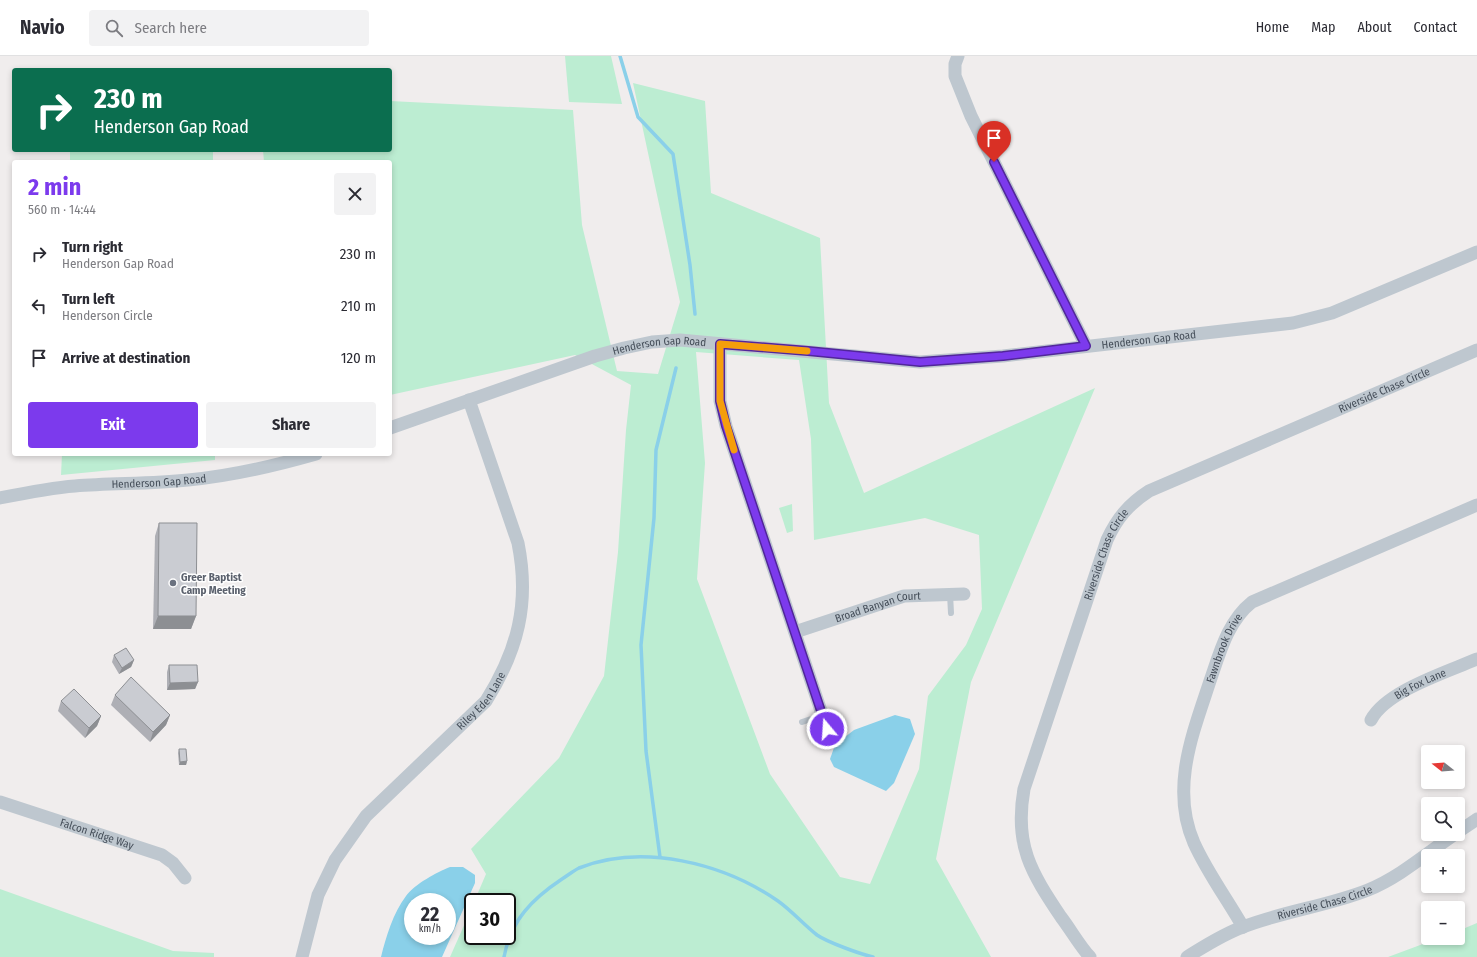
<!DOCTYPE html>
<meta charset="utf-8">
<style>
:root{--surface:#fff;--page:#f2f2f3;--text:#2b2b33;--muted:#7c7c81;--line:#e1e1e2;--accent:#7c3aed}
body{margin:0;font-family:"Fira Sans Condensed",sans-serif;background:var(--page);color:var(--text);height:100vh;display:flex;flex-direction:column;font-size:15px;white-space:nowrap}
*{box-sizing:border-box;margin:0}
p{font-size:13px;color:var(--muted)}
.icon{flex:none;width:22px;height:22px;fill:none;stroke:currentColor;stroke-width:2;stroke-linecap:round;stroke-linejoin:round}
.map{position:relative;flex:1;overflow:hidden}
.drawer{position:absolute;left:12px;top:104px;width:380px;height:296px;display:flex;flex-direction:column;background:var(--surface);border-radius:4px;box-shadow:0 2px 6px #0003}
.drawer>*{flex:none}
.hud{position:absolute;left:12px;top:12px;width:380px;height:84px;border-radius:4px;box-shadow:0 2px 6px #0003;background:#0b6e4f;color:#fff;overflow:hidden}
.needle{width:26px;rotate:287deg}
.tools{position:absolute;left:1421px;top:689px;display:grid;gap:8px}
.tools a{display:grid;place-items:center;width:44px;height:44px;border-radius:4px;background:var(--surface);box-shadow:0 2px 6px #0003;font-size:20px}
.speed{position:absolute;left:404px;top:837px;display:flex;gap:8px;font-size:20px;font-weight:700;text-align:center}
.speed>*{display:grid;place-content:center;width:52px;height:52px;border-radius:50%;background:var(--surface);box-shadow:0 2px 6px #0003;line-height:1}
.speed small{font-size:10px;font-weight:400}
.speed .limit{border:2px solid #111;border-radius:6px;background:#fff;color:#111}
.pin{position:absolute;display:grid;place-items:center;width:34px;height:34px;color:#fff;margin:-41px -17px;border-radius:50% 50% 50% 0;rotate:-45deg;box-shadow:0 0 4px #0007}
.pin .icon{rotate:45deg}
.me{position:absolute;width:44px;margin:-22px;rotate:342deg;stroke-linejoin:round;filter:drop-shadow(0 0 3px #0008)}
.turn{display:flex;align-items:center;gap:14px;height:84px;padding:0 16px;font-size:18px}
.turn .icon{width:52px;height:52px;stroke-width:2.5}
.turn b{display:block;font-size:28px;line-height:34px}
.round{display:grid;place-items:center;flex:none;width:42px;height:42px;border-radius:4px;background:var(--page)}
.headline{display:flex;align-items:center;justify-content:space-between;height:68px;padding:0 16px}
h1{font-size:24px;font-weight:700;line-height:30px;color:var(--accent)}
.primary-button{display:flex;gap:8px;margin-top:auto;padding:8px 16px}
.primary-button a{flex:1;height:46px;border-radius:4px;background:var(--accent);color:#fff;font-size:16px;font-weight:700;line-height:46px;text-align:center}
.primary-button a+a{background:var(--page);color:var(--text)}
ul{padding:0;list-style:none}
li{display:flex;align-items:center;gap:12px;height:52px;padding:0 16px}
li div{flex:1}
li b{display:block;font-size:15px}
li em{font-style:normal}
header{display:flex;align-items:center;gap:24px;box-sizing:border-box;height:56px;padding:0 20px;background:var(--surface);border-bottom:1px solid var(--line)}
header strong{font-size:19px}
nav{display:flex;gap:22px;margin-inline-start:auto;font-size:14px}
.search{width:280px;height:36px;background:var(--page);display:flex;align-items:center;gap:10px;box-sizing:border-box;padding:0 14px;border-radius:4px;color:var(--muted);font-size:15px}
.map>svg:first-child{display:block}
.green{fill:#bcedd2;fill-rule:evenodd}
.water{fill:#8ad0e9;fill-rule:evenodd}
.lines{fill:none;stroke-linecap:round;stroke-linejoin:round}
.stream{stroke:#8ad0e9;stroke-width:3.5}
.service{stroke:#bec7cf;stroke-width:6}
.minor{stroke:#bec7cf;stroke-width:13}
.wall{fill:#aeafb5}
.shaded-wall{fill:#8d8f93}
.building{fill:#caccd2;stroke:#8d8f93}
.route-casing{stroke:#51269a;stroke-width:10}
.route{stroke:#7c3aed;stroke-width:7}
.slow{stroke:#f59e0b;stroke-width:7}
.worship-dot{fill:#6b7280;stroke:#fff;stroke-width:1.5}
.labels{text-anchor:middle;stroke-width:3;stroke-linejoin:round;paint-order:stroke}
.street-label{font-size:11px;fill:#464f5a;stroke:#fff}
.worship-label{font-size:11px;font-weight:bold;fill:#5b616d;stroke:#fff;text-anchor:start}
</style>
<header>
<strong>Navio</strong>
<div class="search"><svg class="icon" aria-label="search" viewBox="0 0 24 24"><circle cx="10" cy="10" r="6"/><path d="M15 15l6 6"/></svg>Search here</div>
<nav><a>Home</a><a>Map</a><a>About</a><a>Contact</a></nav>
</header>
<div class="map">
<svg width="1477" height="901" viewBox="0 0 1477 901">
<rect width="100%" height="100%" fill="#f0eded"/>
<g class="green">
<path d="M565,0H611L622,48L569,46Z"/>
<path d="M633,27L705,45L711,137L820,182L829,347L864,437L1095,332L971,626L936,803L991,901H450L473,849V880H507V846H474L486,818L471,793L559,702L604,620L618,496L626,374L631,329L575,299L390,339V106H264L263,94H390V45L573,54L582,169L617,315L658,318L680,246ZM696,296L799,304L811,383L814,484L925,462L979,479L982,553L966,589L928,640L919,713L870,828L840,821L770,718L697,523L705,407Z"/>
<rect x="70" y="94" width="143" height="12"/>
<path d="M62,398H215V404L61,419Z"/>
<path d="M792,448L793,475L787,477L779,452Z"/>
<path d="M0,833L173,895L214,897V901H0Z"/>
<path d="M1477,867V901H1388L1439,882H1458V875Z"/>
</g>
<g class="water">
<path d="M895,659L910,663L915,678L894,727L886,735L834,711L830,703L835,689L854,674Z"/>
<path d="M450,811H463L475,819V827L442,901H381C386,881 393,857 406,840C415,828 437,816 450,811ZM413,846H447V880H413Z"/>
</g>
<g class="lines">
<g class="stream">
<path d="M620,0L638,61L673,98L690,209L695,258"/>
<path d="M660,801L646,695L641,589L654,462L656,394L676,312"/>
<path d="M504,901C511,864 532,843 562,823C567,820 573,815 579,812C643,787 723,807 778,845C792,855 803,868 817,879C827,886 860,898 873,901"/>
</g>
<g class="service">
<path d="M950,538L951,557"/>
<path d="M802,666L823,659"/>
</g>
<g class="minor">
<path d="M958,0L955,8V20L971,60L1086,290"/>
<path d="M720,288V345L726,370L827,673"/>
<path id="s1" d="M390,372L595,300L624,292L652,286L680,284L920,306L1003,300L1293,267L1332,257L1477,196"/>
<path id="s2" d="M0,442C25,437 50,432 75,430C113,427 151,428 188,424C232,420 274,410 316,398"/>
<path id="s3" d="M795,576L904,540L964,538"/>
<path id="s4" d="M1371,664C1386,635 1447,616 1477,603"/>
<path id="s5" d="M0,746L162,799L173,807L185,822"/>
<path d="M1458,776L1477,763"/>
<path id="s6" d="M1243,871C1227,843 1207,816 1194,787C1170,732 1193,677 1210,625C1220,596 1228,565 1252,546L1477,449"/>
<path id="s7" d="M302,901L318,839L335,804L366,760L486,645C518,594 530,547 518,487L469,344"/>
<path id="s8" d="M1090,901C1079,889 1071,874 1061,861C1031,816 1014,789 1024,733L1107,484C1117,462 1129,448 1149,435L1477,294"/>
<path id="s9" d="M1187,901C1205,890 1223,878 1243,871C1284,855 1328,850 1368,834C1400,821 1427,797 1455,778"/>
</g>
</g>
<g class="wall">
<path d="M159,467L196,560L191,573H153L155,480Z"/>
<path d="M114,599L134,604L131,611L119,618L112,606Z"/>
<path d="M169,609L198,626L195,633L167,634V616Z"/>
<path d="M115,639L170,659L166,669L150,686L111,649Z"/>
<path d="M61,645L101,660L97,670L85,682L58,655Z"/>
<path d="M179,693L187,705L186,709H179L178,697Z"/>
</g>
<g class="shaded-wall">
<path d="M158,560H196L191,573H153Z"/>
<path d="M134,604L131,611L119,618L122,612Z"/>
<path d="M198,626L195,633L167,634L170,627Z"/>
<path d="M170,659L166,669L150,686L153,676Z"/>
<path d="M101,660L97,670L85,682L89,672Z"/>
<path d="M187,705L186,709H179L180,706Z"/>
</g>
<g class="building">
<path d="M159,467H197L196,560H158Z"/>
<path d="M126,592L134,604L122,612L114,599Z"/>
<path d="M169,609H197L198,626L170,627Z"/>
<path d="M131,621L170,659L153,676L115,639Z"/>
<path d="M74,633L101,660L89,672L61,645Z"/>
<path d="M179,693H186L187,705L180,706Z"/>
</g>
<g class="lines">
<defs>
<path id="route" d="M827,673L726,370L720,345V288L808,295L920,306L1003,300L1086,290L994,106"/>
</defs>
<use href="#route" class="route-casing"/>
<use href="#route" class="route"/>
<path class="slow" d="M734,394L720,345V288L807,295"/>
</g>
<circle class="worship-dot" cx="173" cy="527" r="4"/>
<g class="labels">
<g class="street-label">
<text dy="4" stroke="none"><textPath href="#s1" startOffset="775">Henderson Gap Road</textPath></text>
<text dy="4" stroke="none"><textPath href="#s1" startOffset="283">Henderson Gap Road</textPath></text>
<text dy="4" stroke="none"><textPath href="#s8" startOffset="771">Riverside Chase Circle</textPath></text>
<text dy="4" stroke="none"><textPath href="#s2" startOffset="160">Henderson Gap Road</textPath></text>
<text dy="4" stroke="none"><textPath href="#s8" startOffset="436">Riverside Chase Circle</textPath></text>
<text dy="4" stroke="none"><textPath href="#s3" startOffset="87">Broad Banyan Court</textPath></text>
<text dy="4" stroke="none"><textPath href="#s6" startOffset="300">Fawnbrook Drive</textPath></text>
<text dy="4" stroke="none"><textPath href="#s4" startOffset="62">Big Fox Lane</textPath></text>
<text dy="4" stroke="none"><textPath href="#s7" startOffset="320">Riley Eden Lane</textPath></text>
<text dy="4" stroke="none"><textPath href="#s5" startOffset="102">Falcon Ridge Way</textPath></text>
<text dy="4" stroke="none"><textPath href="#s9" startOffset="149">Riverside Chase Circle</textPath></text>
</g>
<g class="worship-label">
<text x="181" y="525">Greer Baptist<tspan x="181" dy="13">Camp Meeting</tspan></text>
</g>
</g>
</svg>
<div class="tools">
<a><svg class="needle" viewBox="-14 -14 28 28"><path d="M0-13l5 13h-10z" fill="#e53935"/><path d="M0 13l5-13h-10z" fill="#7c7c81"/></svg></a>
<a><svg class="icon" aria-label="search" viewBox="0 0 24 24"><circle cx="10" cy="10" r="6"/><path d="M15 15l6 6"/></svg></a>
<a>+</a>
<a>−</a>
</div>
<div class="speed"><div>22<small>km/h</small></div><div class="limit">30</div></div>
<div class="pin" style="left:994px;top:106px;background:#d93025"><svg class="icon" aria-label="arrive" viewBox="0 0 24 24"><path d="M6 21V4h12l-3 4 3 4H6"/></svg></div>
<svg class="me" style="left:827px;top:673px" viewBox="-20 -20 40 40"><circle r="17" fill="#7c3aed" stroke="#fff" stroke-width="3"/><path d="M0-11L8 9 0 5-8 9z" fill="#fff"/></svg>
<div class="hud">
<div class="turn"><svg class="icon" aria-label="right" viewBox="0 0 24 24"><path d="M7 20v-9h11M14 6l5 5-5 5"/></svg><div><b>230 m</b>Henderson Gap Road</div></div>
</div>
<section class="drawer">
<div class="headline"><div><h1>2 min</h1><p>560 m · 14:44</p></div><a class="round"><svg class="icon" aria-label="close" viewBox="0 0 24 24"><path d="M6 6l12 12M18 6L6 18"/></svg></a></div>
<ul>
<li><svg class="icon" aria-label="right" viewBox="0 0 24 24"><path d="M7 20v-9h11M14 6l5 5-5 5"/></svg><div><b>Turn right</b><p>Henderson Gap Road</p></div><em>230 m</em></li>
<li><svg class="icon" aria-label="left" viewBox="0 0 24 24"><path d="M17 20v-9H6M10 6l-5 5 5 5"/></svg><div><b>Turn left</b><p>Henderson Circle</p></div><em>210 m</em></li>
<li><svg class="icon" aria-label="arrive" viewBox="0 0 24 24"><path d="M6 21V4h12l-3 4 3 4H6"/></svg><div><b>Arrive at destination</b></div><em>120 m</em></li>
</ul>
<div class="primary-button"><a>Exit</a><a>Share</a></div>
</section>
</div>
